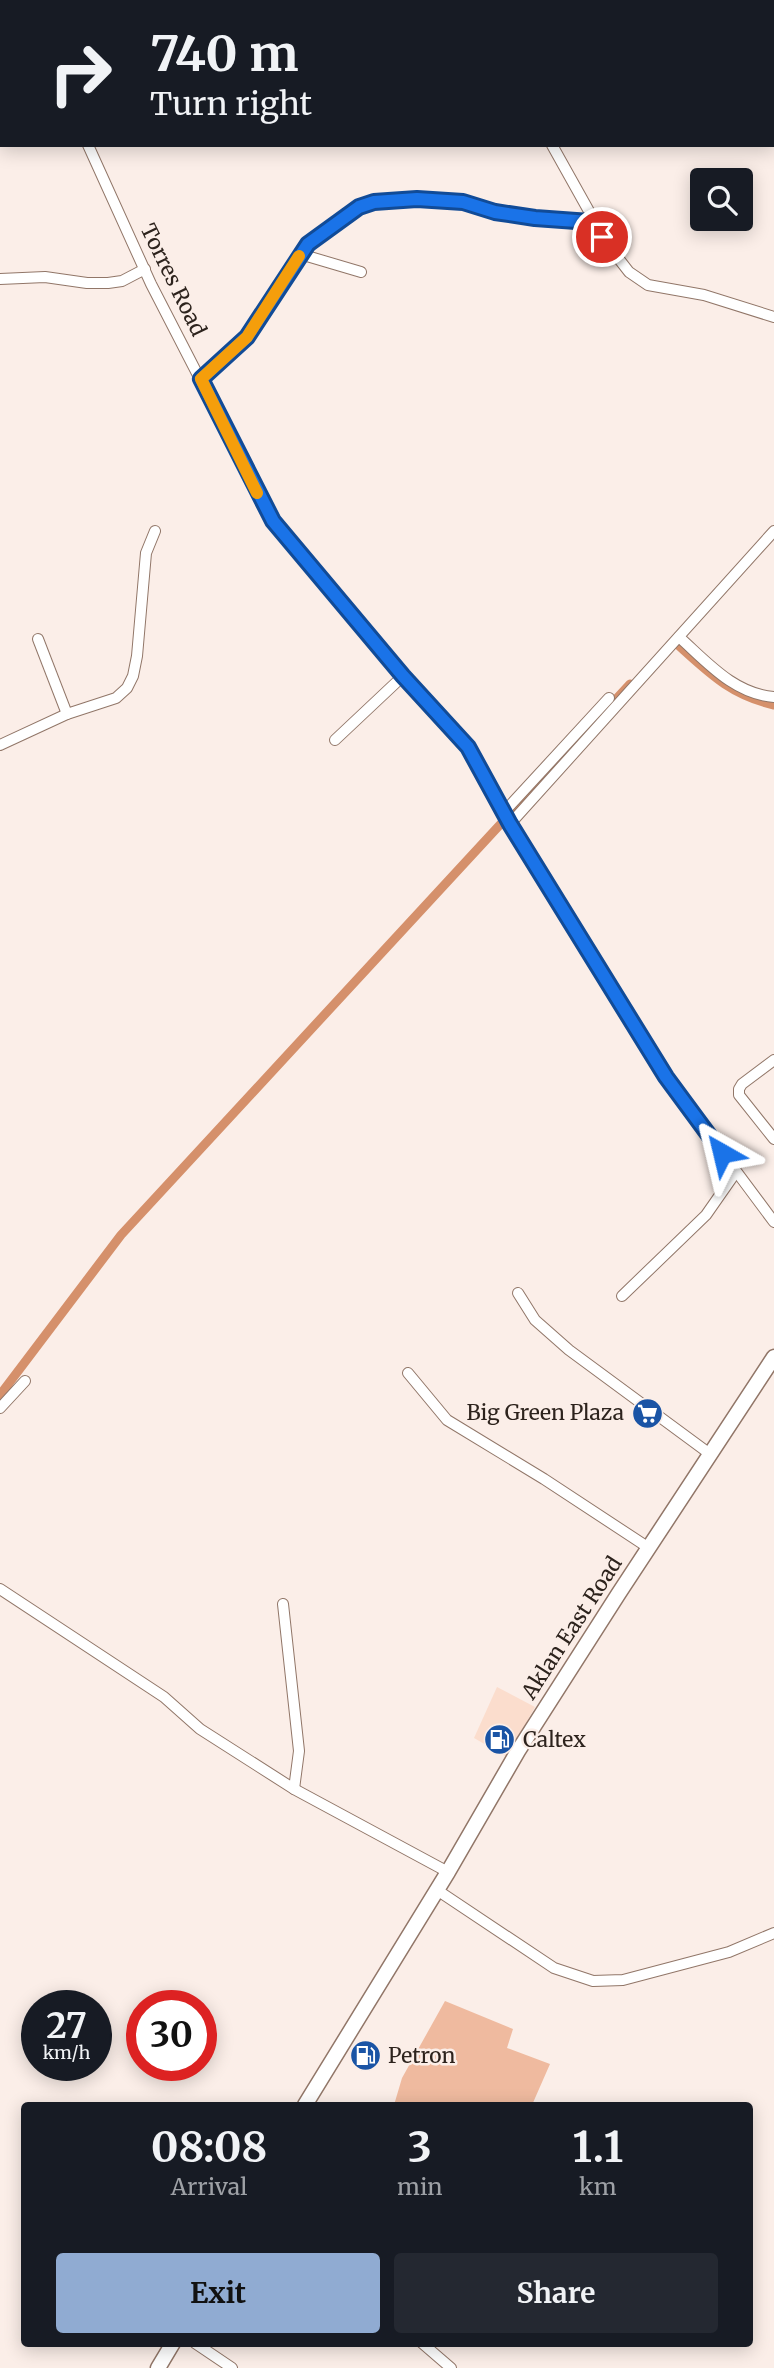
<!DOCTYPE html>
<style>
:root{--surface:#171b24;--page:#242831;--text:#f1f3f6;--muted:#9ea1a6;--accent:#90abd2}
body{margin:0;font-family:Merriweather,serif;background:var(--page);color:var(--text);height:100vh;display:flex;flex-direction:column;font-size:26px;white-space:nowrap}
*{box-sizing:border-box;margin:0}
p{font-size:23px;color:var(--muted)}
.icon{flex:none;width:38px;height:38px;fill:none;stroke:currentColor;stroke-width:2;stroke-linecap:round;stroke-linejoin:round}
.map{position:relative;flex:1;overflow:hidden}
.details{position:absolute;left:21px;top:2102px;width:732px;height:245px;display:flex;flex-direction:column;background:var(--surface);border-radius:7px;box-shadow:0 4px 18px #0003}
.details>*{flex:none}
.banner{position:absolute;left:0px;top:0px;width:775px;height:147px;box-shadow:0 4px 18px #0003;background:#171b24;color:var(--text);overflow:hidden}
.controls{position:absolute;left:690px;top:168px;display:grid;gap:14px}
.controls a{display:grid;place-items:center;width:63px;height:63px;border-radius:7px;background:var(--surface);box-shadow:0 4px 18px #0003;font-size:35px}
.speed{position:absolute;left:21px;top:1990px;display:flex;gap:14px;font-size:35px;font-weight:700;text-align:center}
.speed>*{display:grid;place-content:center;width:91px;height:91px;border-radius:50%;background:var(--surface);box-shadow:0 4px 18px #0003;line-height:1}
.speed small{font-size:18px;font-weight:400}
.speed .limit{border:10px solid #d22;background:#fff;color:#111}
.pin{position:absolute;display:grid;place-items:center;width:60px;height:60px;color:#fff;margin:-30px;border:4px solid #fff;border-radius:50%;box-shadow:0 2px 7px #0007}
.me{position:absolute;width:77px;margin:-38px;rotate:323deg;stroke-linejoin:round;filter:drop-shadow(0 0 5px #0008)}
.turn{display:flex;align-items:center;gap:24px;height:147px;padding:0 35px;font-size:32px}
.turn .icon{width:91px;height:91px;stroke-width:2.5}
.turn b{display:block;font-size:49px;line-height:60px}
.eta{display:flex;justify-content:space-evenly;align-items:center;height:119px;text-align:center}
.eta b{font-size:42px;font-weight:700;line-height:49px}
.cta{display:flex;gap:14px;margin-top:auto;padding:14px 35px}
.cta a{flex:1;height:80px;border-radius:7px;background:var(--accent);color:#111;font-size:28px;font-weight:700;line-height:80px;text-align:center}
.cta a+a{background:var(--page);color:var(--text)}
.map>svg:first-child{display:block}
.built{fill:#fbddcd}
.green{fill:#efba9f}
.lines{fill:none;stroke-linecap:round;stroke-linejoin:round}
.canal{stroke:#d5906b;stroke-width:9}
.street-casing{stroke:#917668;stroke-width:12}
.primary-casing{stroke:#917668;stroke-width:17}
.street{stroke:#fff;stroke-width:10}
.primary{stroke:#fff;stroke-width:14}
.route-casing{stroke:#114b97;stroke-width:18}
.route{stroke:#1a73e8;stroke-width:12}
.slow{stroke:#f59e0b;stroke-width:12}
.labels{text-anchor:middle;stroke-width:5;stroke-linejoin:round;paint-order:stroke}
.street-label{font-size:21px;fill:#2d231d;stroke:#fbeee8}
.poi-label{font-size:21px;fill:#2d231d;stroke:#fbeee8;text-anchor:start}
</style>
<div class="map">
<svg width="774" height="2368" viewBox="0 0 774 2368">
<rect width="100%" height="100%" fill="#fbeee8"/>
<path class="built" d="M497,1687L535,1707L507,1757L474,1738Z"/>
<path class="green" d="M445,2001L513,2029L507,2048L550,2064L532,2105H394L402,2078Z"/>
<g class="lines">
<g class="canal">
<path d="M678,645C710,674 731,695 774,705"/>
<path d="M0,1395L121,1235L630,684"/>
</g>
<defs>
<g id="street">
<path d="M0,28L2,30"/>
<path d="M88,145L151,284L273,521L403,676L468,747L510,824L666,1077L774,1222"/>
<path d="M590,222L629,272L648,285L704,295L774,317"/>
<path d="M300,254L361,272"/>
<path d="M0,279L45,277L87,283H108L122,281L145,269"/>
<path d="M201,379L247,337L308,244L359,207L374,202L417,199L463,202L495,212L535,218L590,222V213L552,145"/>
<path d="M679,637C707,662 734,694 774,697"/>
<path d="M38,639L67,714"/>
<path d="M335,740L403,676"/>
<path d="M0,745L67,714L116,698L127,688L133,676L137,656L146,553L155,531"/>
<path d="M504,812L609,698"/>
<path d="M510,824L774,531"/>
<path d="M774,1060L742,1084L739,1089V1095L774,1139"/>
<path d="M518,1293L535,1320L569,1350L710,1454"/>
<path d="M622,1296L706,1215L736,1172"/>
<path d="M408,1373L447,1420L544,1479L649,1548"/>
<path d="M0,1408L25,1381"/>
<path d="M0,1589L164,1697L200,1729L294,1789L448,1872"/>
<path d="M283,1604L299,1751L294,1789"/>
<path d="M437,1890L554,1968L593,1981L623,1980L729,1952L774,1933"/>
<path d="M195,2343L232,2368"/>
<path d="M422,2343L451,2368"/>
</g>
<g id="primary">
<path d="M305,2105L448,1872L518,1751L619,1593L774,1357"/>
<path d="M158,2368L173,2343"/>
</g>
</defs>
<use href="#street" class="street-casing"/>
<use href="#primary" class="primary-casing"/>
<use href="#street" class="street"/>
<use href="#primary" class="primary"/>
</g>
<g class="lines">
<defs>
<path id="route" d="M602,237L590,222L535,218L495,212L463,202L417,199L374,202L359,207L308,244L247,337L201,379L273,521L403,676L468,747L510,824L666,1077L722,1153"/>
</defs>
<use href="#route" class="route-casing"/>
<use href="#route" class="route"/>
<path class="slow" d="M257,493L201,379L247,337L299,256"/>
</g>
<defs>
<symbol id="supermarket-disc" viewBox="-11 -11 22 22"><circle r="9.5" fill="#1a54a5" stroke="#fbeee8"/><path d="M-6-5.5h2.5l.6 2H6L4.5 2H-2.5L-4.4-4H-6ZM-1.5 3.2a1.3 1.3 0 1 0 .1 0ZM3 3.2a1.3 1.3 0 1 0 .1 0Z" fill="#fff"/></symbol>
<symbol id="fuel-disc" viewBox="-11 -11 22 22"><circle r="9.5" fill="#1a54a5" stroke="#fbeee8"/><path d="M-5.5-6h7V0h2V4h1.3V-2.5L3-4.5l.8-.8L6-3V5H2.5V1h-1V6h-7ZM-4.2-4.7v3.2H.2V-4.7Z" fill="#fff"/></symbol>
</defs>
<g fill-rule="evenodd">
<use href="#supermarket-disc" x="630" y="1396" width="35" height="35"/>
<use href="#fuel-disc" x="482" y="1722" width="35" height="35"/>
<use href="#fuel-disc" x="348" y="2038" width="35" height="35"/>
</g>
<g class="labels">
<g class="street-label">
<text transform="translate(173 280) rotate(64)" y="7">Torres Road</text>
<text transform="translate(572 1628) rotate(-57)" y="7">Aklan East Road</text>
</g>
<g class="poi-label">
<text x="624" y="1420" text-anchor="end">Big Green Plaza</text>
<text x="523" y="1747">Caltex</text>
<text x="388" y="2063">Petron</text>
</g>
</g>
</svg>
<div class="controls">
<a><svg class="icon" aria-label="search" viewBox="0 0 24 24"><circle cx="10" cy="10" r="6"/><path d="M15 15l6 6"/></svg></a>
</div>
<div class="speed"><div>27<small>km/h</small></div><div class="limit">30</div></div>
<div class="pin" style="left:602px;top:237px;background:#d93025"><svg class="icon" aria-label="arrive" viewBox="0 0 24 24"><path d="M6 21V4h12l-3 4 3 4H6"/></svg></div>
<svg class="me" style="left:722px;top:1153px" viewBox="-20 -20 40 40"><path d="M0-17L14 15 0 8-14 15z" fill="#1a73e8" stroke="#fff" stroke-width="4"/></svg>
<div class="banner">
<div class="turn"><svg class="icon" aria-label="right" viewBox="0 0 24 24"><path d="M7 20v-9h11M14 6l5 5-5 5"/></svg><div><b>740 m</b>Turn right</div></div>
</div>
<section class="details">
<div class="eta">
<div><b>08:08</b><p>Arrival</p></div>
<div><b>3</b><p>min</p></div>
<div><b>1.1</b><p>km</p></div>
</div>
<div class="cta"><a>Exit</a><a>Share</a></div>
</section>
</div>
